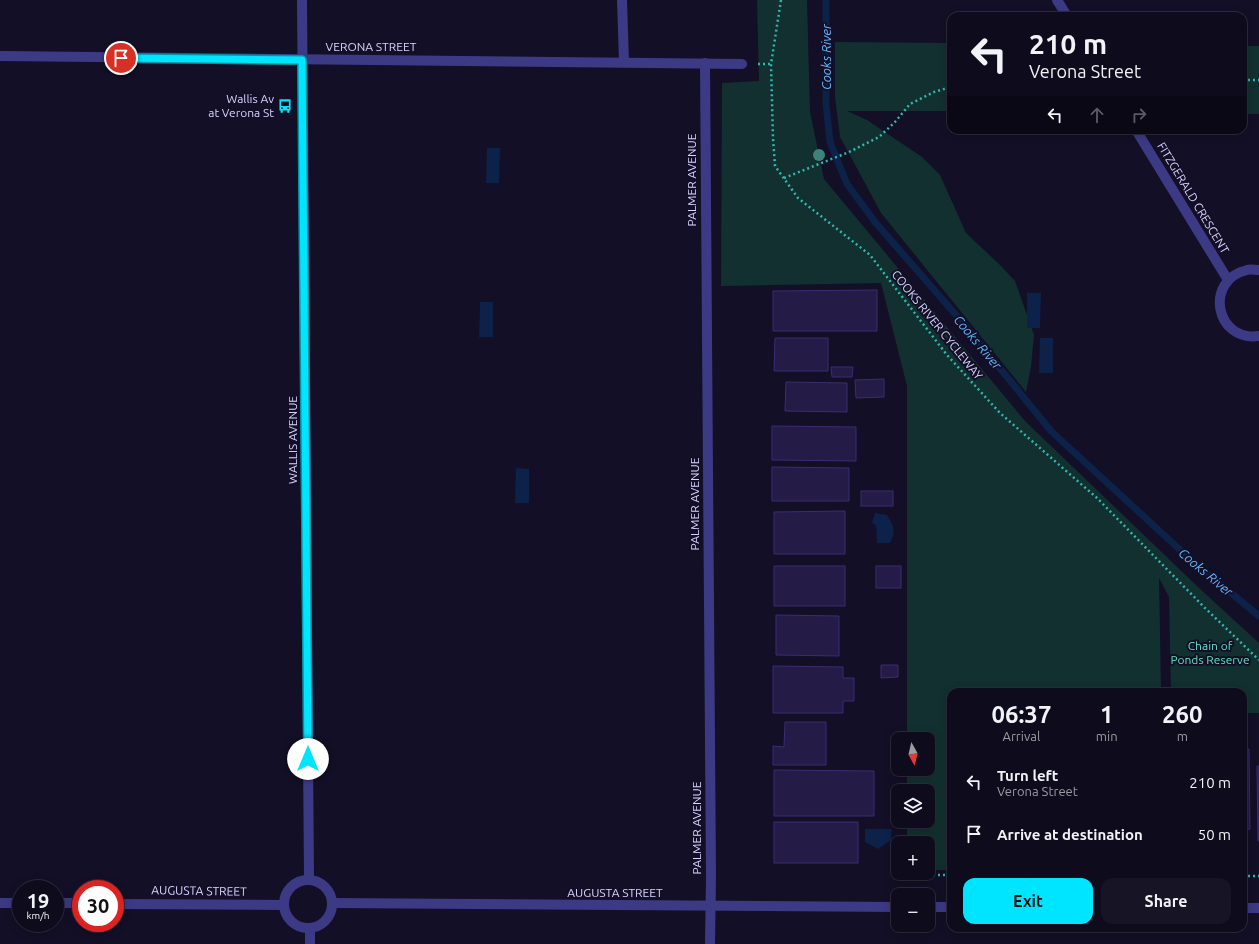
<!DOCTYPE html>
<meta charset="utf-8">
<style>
:root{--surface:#0e0b1c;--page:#171425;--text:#f1f3f6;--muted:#9b9ba3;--line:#2e2b3b;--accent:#00e5ff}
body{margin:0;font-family:Ubuntu,sans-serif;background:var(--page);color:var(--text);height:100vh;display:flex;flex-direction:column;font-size:15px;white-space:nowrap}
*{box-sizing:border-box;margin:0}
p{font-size:13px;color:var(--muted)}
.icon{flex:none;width:22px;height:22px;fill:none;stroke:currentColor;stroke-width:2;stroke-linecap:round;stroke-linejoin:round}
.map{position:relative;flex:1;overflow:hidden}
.side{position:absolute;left:947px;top:688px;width:300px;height:244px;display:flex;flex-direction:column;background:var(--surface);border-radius:12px;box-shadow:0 2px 10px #0003,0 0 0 1px var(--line)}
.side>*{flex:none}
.banner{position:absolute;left:947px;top:12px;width:300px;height:122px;border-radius:12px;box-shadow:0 2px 10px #0003,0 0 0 1px var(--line);background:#0e0b1c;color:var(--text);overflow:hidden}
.needle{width:26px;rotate:172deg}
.controls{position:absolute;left:891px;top:732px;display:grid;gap:8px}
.controls a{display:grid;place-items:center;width:44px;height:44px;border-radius:8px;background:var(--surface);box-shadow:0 2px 10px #0003,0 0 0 1px var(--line);font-size:20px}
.speed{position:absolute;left:12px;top:880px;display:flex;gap:8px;font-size:20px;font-weight:700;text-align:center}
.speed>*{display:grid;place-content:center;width:52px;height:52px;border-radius:50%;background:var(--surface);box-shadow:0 2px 10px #0003,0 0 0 1px var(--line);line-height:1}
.speed small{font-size:10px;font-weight:400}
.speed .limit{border:6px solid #d22;background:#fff;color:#111}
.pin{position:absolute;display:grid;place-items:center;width:34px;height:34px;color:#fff;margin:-17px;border:2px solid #fff;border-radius:50%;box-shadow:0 1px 4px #0007}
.me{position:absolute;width:44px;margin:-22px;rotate:0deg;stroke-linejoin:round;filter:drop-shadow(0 0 3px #0008)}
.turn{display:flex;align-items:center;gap:14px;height:84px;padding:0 16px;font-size:18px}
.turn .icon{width:52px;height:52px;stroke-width:2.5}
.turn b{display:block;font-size:28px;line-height:34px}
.lanes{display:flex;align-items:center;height:38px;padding:0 16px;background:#0003;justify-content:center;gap:20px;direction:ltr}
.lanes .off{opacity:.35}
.eta{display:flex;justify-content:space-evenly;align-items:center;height:68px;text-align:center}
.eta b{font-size:24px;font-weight:600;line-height:28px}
.cta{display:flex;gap:8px;margin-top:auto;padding:8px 16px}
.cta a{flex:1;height:46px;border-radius:12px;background:var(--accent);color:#111;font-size:16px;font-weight:600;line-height:46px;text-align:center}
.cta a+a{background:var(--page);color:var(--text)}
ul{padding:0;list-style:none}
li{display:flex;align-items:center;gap:12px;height:52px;padding:0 16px}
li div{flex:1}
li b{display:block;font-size:15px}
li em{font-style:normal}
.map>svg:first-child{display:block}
.green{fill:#12302f}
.water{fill:#0c2248}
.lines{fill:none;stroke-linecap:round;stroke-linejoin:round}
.stream{stroke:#0c2248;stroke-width:7}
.building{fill:#241b47;stroke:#3b2d73}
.path{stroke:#2fb8b0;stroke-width:2.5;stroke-dasharray:2 3;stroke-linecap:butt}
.minor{stroke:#3d3a85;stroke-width:10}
.tree{fill:#3d827b}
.route-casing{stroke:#0095a6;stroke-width:10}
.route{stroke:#00e5ff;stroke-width:7}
.labels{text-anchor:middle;stroke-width:4;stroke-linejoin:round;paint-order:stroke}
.street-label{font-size:12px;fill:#d9d4ff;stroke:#130f26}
.poi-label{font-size:12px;fill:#d9d4ff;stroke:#130f26;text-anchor:end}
.park-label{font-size:12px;fill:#5fe0c0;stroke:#130f26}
.water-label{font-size:13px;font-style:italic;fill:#62b6ff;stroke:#130f26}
</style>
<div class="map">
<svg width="1259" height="944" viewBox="0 0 1259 944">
<rect width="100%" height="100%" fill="#130f26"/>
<g class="green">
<path d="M757,0H807L810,112L824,179L1025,421L1198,587L1259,643V713H1243V692H1171L1169,597L1159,578L1161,692H951V870H928V843H907V821H928V791H907V769H928V739H907V386L881,283L721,286L722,83L759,81Z"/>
<path d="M835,42L951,43V111H847L867,120L922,157L940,175L966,233L1000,265L1015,281L1034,335L1031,367L1026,392L881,213L859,172L840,137L835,97Z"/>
<rect x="1243" y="46" width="16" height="68"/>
</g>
<g class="water">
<path d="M487,148H500L499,183H486Z"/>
<path d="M1027,293H1041L1040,328H1027Z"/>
<path d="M480,302H493V337H479Z"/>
<path d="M1040,338H1053V373H1039Z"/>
<path d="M516,468L529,469V503H515Z"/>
<path d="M875,513L887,515C894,525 896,533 890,543H877L876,526L872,522Z"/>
<path d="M865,829H892L891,840L878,849L865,842Z"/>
</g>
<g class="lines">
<path class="stream" d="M826,0V104L830,142L847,184L875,222L963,323L1051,431L1190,559L1259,616"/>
</g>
<g class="building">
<path d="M877,290V331H773V291Z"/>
<path d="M775,338H828V371H774Z"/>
<path d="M831,367H853L852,377H832Z"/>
<path d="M884,379V397L856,398L855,380Z"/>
<path d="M786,382L847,383V412L785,411Z"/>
<path d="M772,426L856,427V461L772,460Z"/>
<path d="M772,467L849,468V501H772Z"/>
<rect x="861" y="491" width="32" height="15"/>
<path d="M845,511V554H774V512Z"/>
<rect x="774" y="566" width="71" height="40"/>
<rect x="876" y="566" width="25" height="22"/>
<path d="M776,615L839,616V656L776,655Z"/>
<path d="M881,665H898V677L881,678Z"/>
<path d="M773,666L843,667V678H854V701H843V713H773Z"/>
<path d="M785,722H826V765H773V746L784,747Z"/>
<path d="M1243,749H1249L1250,829L1243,830Z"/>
<path d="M1257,766H1259V841H1258Z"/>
<path d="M774,770L874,771V816H774Z"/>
<rect x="774" y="822" width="84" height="41"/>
</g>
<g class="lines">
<g class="path">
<path d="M781,0L771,64L773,138L775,166L798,198L870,255L947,355L1000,413L1097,498L1205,608L1259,660"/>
<path d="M758,64H771"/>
<path d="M1243,80H1259"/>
<path d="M784,178L849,152L879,137L895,122L910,104L934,92L951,87"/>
<path d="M923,875H951"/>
<path d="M1243,876H1259"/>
</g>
<g class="minor">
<path d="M302,0L309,879"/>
<path d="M622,0L624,62"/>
<path d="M1057,0L1067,16"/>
<path d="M0,56L742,64"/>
<path d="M705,63L711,877L710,944"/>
<path d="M1136,130L1228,280"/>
<path d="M1259,270C1255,270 1250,269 1247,270C1204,280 1215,342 1259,336"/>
<circle cx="308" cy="904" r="24"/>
<path d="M0,903H21"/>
<path d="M55,903H81"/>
<path d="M332,903L898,907"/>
<path d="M115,904L283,905"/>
<path d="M928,907H951"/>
<path d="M1243,908H1259"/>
<path d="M310,928V944"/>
</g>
</g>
<circle class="tree" cx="819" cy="155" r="6"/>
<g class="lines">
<defs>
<path id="route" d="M121,58L302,60L308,759"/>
</defs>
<use href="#route" class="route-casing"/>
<use href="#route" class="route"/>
</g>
<defs>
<symbol id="bus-bare" viewBox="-9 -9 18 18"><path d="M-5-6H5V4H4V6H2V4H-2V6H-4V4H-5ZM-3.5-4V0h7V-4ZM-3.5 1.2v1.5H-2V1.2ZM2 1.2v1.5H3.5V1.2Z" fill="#00e5ff" stroke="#130f26" stroke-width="2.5" paint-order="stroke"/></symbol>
</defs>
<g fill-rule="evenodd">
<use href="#bus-bare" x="275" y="96" width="20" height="20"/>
</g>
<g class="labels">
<g class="street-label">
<text x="371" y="51">VERONA STREET</text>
<text transform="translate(692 180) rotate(-90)" y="4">PALMER AVENUE</text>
<text transform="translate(1193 198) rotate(59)" y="4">FITZGERALD CRESCENT</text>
<text transform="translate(937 325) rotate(51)" y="4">COOKS RIVER CYCLEWAY</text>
<text transform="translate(293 440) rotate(-90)" y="4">WALLIS AVENUE</text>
<text transform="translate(695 504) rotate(-90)" y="4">PALMER AVENUE</text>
<text transform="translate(697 828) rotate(-90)" y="4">PALMER AVENUE</text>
<text transform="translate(199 891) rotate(1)" y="4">AUGUSTA STREET</text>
<text x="615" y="897">AUGUSTA STREET</text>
</g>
<g class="poi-label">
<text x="274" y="103">Wallis Av<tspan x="274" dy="14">at Verona St</tspan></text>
</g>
<g class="park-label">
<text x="1210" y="650">Chain of<tspan x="1210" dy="14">Ponds Reserve</tspan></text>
</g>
<g class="water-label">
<text transform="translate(826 57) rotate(-90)" y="5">Cooks River</text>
<text transform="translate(978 342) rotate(50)" y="5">Cooks River</text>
<text transform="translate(1206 572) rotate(40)" y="5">Cooks River</text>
</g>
</g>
</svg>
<div class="controls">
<a><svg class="needle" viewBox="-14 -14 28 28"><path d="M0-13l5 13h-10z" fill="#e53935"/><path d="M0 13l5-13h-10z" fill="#9b9ba3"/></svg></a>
<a><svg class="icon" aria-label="layers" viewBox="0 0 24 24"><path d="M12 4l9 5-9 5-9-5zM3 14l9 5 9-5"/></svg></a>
<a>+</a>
<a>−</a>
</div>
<div class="speed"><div>19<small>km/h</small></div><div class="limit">30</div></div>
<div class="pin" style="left:121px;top:58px;background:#d93025"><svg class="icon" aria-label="arrive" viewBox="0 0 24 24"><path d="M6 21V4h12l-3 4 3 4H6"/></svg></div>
<svg class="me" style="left:308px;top:759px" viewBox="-20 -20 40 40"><circle r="19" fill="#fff"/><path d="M0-13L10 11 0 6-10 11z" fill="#00e5ff"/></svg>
<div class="banner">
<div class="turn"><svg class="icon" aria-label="left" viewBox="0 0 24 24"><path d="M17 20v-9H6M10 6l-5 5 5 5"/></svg><div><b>210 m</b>Verona Street</div></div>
<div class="lanes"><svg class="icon" aria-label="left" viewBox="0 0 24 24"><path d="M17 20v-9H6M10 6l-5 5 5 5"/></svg><svg class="icon off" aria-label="ahead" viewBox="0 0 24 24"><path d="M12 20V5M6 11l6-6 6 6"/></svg><svg class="icon off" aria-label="right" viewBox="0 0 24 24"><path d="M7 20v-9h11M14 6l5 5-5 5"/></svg></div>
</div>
<section class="side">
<div class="eta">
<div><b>06:37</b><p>Arrival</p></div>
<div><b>1</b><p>min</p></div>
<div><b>260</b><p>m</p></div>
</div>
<ul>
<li><svg class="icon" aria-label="left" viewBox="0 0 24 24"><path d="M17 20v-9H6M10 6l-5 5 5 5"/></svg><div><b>Turn left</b><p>Verona Street</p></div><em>210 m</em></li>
<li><svg class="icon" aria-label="arrive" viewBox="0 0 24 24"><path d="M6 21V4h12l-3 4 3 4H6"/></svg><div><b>Arrive at destination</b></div><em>50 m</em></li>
</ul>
<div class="cta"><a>Exit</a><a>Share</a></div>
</section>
</div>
